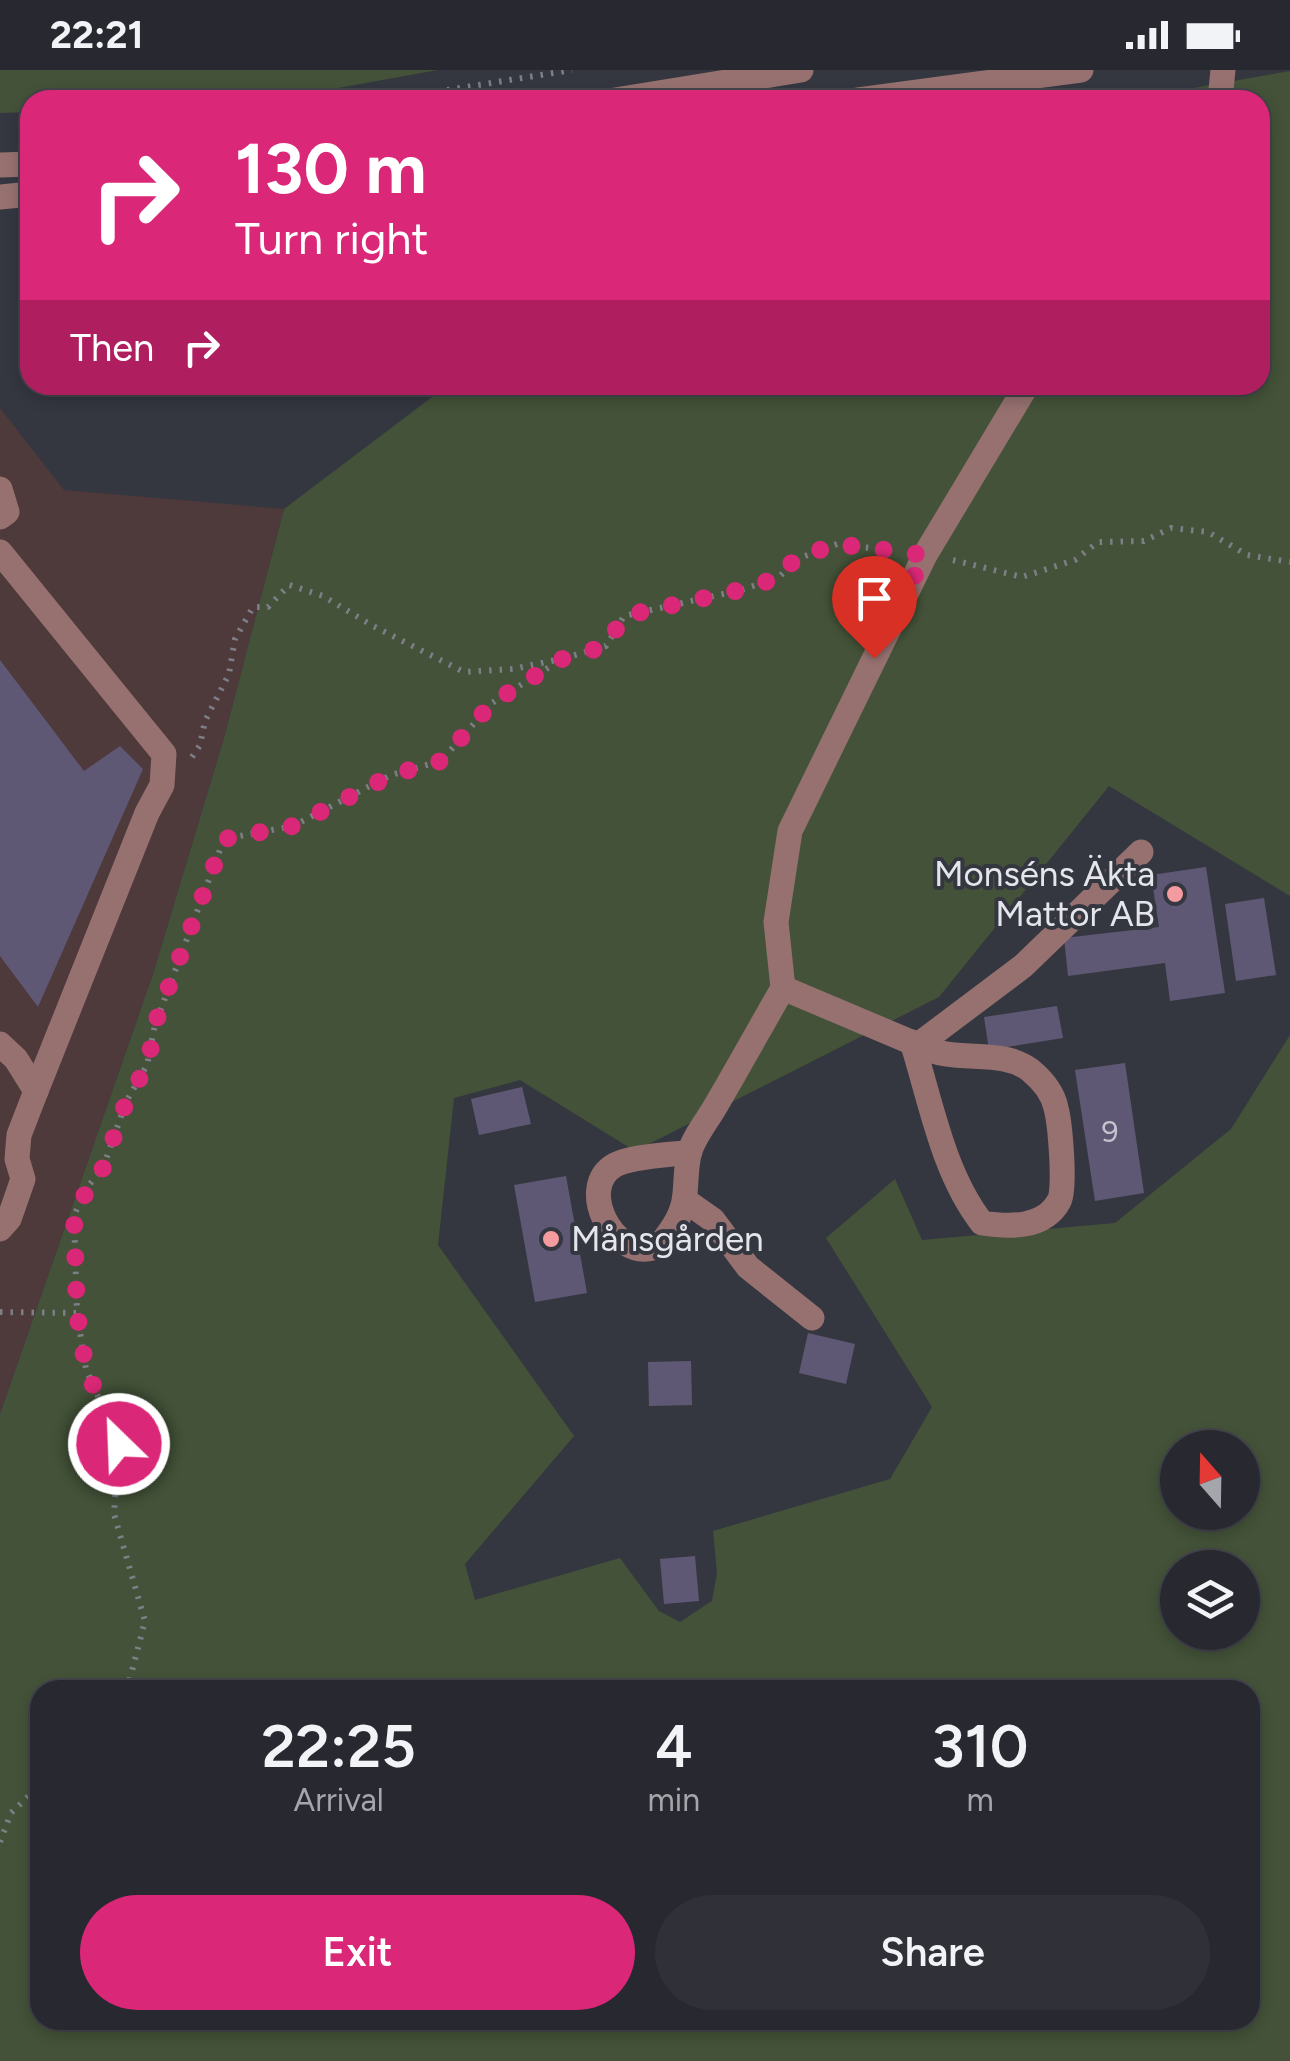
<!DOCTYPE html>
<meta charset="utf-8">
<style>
:root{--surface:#282930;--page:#303138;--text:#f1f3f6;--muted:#a5a6ab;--line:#44454c;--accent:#db2777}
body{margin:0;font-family:Figtree,sans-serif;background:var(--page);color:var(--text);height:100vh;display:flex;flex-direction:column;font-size:38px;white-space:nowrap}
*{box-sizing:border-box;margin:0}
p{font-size:32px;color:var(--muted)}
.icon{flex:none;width:55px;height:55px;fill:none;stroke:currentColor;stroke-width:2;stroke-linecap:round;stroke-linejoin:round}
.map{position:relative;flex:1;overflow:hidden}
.panel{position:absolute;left:30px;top:1610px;width:1230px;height:350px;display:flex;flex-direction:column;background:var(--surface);border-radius:30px;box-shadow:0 5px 15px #0003,0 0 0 2px var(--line)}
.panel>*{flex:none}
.guide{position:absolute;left:20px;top:20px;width:1250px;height:305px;border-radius:30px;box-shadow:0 5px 15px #0003,0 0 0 2px var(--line);background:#db2777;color:#fff;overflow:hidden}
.needle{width:65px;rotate:340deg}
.controls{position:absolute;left:1160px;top:1360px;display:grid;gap:20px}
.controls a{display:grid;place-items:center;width:100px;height:100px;border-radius:50%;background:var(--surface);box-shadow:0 5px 15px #0003,0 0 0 2px var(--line);font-size:50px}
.pin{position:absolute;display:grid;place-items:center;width:85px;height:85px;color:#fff;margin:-102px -42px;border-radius:50% 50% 50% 0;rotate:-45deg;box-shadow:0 0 10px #0007}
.pin .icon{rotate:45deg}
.me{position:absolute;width:110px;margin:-55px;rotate:336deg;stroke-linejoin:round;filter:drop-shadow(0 0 8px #0008)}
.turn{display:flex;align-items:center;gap:35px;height:210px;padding:0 50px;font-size:45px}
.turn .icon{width:130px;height:130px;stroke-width:2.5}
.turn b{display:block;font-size:70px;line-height:85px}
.then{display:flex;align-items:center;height:95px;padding:0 50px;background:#0003;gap:20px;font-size:38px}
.eta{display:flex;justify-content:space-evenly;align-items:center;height:170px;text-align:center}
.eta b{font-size:60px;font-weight:600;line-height:70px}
.action{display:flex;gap:20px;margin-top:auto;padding:20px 50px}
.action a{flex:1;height:115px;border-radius:60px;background:var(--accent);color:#fff;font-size:40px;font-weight:600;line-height:115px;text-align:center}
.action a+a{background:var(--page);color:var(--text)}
.status{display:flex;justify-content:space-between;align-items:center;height:70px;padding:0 50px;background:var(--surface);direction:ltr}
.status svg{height:28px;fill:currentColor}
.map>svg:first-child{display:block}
.commercial{fill:#4e393b}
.green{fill:#435238;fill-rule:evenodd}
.building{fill:#5f5875}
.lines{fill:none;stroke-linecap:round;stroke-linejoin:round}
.path{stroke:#7d7e86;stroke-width:6;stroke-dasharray:2.5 8;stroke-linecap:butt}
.minor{stroke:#967170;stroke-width:25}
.route{stroke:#db2777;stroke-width:18;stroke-dasharray:0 32.4}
.poi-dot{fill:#f49b9f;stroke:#353740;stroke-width:4}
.labels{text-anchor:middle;stroke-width:8;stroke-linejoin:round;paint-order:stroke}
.number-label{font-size:30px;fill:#c4c2ce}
.poi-label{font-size:35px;fill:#e5e6ec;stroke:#353740;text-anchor:end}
</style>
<div class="status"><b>22:21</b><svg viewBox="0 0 49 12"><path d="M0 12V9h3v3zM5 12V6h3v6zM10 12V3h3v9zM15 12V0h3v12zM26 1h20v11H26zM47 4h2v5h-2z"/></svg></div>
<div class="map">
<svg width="1290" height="1991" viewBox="0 0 1290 1991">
<rect width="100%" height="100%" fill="#353740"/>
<path class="commercial" d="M0,338L64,420L284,439L224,668L153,904L0,1344Z"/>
<g class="green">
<path d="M0,0H438L277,29L30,30V42L0,43Z"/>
<path d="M1290,1V826L1109,716L939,927L635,1081L520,1010L454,1028L438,1175L574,1366L465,1494L475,1530L620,1488L659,1541L680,1552L712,1531L717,1503L713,1461L890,1409L932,1337L826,1168L895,1109L922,1170L1115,1153L1231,1059L1290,965V1991H0V1344L153,904L224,668L284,439L448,315H1260V30H1125ZM1178,1378H1242V1442H1178ZM1178,1498H1242V1562H1178ZM40,1620H1250V1950H40Z"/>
</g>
<g class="building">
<path d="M0,590L84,701L120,676L143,699L38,937L0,886Z"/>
<path d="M1206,797L1225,923L1170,931L1165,893L1068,906L1064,868L1159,857L1151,805Z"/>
<path d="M1264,828L1276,905L1236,911L1225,834Z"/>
<path d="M1057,936L1063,968L989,980L984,947Z"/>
<path d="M1125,993L1144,1123L1095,1131L1075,1000Z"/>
<path d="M522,1017L531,1054L479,1065L471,1029Z"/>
<path d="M566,1106L587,1223L535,1232L514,1115Z"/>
<path d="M808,1263L855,1274L846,1314L799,1303Z"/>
<path d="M691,1291L692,1335L649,1336L648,1292Z"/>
<path d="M695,1486L699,1531L664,1534L660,1489Z"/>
</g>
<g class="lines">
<g class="path">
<path d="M385,30L572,0"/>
<path d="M953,490L1022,507L1075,490L1098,472L1144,471L1171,458L1208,462L1247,485L1290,492"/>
<path d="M192,687L200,675L205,651L229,604L235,569L253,537H268L289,515L323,526L373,556L464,602L513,599L556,590"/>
<path d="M0,1242L77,1243"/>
<path d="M127,1620L145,1551L114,1444L119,1374L86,1299L77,1243L74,1145L89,1115L103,1098L126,1032L147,995L155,955L224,769L293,756L391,705L441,691L492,633L562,589L606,576L624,546L741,520L778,508L797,489L837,474L896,481"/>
<path d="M0,1772L11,1743L40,1715"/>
</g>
<g class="minor">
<path d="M615,30L801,0"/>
<path d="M858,30L1081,0"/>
<path d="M1220,30L1223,0"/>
<path d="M0,95L30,94"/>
<path d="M0,127L30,124"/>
<path d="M0,419L7,442L0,447"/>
<path d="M0,482L164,684L162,715L147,743L36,1021"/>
<path d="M783,918L776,852L790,761L925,485L1027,315"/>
<path d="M783,918L918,975L1023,896L1141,782"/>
<path d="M912,972C931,1032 943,1103 982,1153C1008,1157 1044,1159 1059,1131C1066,1119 1060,1053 1056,1038C1053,1023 1041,1009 1030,1000C1000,977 955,995 918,975"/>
<path d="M0,974L16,989L36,1021L19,1065L17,1089L23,1109L9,1149L0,1159"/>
<path d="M690,1082C670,1085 631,1086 615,1095C576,1117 613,1189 653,1178C662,1175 663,1171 669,1163C692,1131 682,1118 689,1084C693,1068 707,1051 715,1037C738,998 760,958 783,918"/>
<path d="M686,1131L713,1150L748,1197L812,1248"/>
</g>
</g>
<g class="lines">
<path class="route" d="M119,1374L86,1299L77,1243L74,1145L90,1115L103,1098L126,1032L148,994L155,954L224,769L293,756L392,705L441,691L492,633L562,589L606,576L624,546L740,520L778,508L796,488L837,474L925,485L874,588"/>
</g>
<g class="poi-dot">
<circle cx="1175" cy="824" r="10"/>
<circle cx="551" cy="1169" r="10"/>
</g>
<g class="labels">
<g class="number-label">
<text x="1110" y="1072">9</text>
</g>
<g class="poi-label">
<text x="1155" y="816">Monséns Äkta<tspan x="1155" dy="40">Mattor AB</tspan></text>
<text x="571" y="1181" text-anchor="start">Månsgården</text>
</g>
</g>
</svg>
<div class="controls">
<a><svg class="needle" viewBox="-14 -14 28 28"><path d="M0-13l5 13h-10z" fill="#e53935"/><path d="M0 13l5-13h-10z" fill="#a5a6ab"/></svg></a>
<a><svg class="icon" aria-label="layers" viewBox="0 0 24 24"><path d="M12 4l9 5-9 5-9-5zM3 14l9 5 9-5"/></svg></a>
</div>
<div class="pin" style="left:874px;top:588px;background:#d93025"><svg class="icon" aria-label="arrive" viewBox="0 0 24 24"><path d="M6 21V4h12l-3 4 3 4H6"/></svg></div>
<svg class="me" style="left:119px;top:1374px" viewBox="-20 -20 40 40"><circle r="17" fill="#db2777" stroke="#fff" stroke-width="3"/><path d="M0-11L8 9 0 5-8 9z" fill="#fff"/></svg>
<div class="guide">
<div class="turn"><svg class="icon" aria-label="right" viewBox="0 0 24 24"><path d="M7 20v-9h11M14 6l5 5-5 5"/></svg><div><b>130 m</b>Turn right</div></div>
<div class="then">Then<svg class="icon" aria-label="right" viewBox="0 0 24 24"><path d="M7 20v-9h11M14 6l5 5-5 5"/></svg></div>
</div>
<section class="panel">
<div class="eta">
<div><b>22:25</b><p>Arrival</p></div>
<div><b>4</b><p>min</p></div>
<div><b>310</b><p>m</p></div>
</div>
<div class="action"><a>Exit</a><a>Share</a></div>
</section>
</div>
